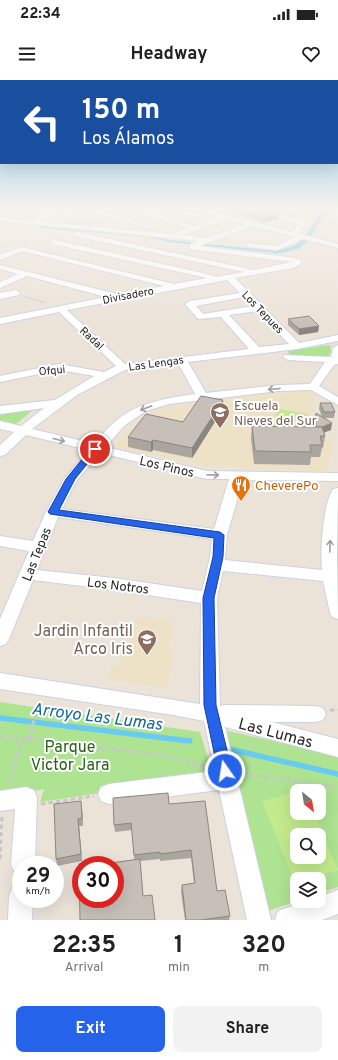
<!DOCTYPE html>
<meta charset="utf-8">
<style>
:root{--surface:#fff;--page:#f2f2f2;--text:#222;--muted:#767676;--accent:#2563eb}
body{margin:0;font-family:Overpass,sans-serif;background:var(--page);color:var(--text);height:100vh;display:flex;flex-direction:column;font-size:15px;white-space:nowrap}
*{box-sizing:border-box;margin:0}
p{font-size:13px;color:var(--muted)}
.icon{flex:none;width:22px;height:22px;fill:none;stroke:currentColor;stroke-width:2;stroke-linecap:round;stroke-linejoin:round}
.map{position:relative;height:840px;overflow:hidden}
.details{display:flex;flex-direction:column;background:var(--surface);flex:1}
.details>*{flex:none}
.top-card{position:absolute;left:0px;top:0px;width:338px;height:84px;box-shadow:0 4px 16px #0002;background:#1a4fa0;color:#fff;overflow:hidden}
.needle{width:26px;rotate:150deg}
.buttons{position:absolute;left:290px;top:704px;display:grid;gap:8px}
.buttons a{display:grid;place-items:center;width:36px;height:36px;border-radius:8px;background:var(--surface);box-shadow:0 4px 16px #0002;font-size:20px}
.speed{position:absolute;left:12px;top:776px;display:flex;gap:8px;font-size:20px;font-weight:700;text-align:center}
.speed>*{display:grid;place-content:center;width:52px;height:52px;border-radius:50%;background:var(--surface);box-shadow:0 4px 16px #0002;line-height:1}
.speed small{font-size:10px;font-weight:400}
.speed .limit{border:6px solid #d22;background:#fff;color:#111}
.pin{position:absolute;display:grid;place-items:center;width:34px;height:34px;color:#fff;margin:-17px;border:2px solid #fff;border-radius:50%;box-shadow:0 1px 4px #0007}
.me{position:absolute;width:44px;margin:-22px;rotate:347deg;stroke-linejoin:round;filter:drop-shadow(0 0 3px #0008)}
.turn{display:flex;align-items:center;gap:14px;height:84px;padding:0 16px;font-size:18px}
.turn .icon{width:52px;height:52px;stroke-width:2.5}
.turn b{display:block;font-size:28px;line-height:34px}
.eta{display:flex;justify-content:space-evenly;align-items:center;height:68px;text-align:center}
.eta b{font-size:24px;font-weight:700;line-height:28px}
.cta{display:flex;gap:8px;margin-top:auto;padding:8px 16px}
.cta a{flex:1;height:46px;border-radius:8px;background:var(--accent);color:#fff;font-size:16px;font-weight:700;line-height:46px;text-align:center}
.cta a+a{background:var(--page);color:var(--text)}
.status{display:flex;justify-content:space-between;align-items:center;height:28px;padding:0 20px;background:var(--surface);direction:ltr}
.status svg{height:11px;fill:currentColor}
header{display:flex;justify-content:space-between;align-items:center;height:52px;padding:0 16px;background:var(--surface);font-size:18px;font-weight:700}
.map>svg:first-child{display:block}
.education{fill:#ede1c6}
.green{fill:#aee392;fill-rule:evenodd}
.pitch{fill:#c3eb8d;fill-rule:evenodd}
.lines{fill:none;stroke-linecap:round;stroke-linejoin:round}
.stream-far1{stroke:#67ccf0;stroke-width:2}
.stream{stroke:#67ccf0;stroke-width:5.5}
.canal{fill:#67ccf0;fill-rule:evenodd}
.minor-casing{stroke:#cdd1e1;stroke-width:2}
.path-far2{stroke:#c7c7c7;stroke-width:1;stroke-dasharray:1.5 1;stroke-linecap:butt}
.path-far1{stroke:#c7c7c7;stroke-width:1.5;stroke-dasharray:2 1.5;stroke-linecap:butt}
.path{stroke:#c7c7c7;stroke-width:3;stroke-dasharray:4.5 3;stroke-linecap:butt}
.minor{fill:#fff;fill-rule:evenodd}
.wall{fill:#aaa59e}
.shaded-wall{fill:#8b8681}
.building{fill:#c6c0b8;stroke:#8b8681;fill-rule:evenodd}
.oneway{stroke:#9e9e9e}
.route{fill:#2563eb;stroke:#184099}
.labels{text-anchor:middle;stroke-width:4;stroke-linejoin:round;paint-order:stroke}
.far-street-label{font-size:11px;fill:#272727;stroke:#fff}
.education-label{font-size:13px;fill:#785e54;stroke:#fff;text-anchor:start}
.street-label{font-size:13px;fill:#272727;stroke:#fff}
.food-label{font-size:13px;fill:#c56008;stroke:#fff;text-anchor:start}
.near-education-label{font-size:16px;fill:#785e54;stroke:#fff;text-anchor:end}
.near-street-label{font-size:16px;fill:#272727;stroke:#fff}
.near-park-label{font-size:16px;fill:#276417;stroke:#fff}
.near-water-label{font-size:17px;font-style:italic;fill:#0a6798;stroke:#fff}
</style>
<div class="status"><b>22:34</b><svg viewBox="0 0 49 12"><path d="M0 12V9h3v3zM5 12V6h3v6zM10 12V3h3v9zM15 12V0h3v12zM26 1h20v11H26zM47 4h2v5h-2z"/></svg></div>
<header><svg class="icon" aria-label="menu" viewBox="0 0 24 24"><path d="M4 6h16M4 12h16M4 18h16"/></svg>Headway<svg class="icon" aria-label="heart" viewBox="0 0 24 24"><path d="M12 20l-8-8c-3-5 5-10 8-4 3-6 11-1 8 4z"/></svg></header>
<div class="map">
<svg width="338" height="840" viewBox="0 0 338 840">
<rect width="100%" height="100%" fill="#ebe3d8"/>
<g class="education">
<path d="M306,311L315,314L310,357H333L329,392L226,386H206L115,367L118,361L135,344L155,330L246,316Z"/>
<path d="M138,537L174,541L169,567L174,568L167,608L108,600L112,585H119L124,566H130Z"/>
</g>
<g class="green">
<path d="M330,265L331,272L327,278L290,276L288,271Z"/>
<path d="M34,329L16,344L0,340V332Z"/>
<path d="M0,622L200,652L212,692V696L40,722L44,709L0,716Z"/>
<path d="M223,650L338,675V807L319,813V799H297V821L268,831ZM297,711H319V733H297ZM297,755H319V777H297Z"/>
</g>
<g class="pitch">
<path d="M279,329L308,334L299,356L269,350Z"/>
<path d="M297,712V733H314L338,790L307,799H297V802L295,803L262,721ZM297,755H319V777H297Z"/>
</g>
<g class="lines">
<path class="stream-far1" d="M42,147L150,156L169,161L275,172"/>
<g class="stream">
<path d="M0,638L190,661"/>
<path d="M229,669L338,694"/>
</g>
<g class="canal">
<path d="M323,129H329L310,157H306L305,156Z"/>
<path d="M306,158L309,160L308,161L298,169L275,174L272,172L294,166Z"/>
</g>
<defs>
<g id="minor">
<path d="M56,129H66L39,141L173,154L188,148L127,129H138L195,146L220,137L194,129H206L292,152L299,144L253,129H264L306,142L307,143L298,153L338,164V168L303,159L277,170L250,167H247V163L276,166L295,157L253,146L200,166L295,178L301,180V184L293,188L235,198L299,263L338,255V261L297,269L188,282L206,313L279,305L310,304L325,282L288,280L283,277L284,275L331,277L333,268L338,265V284L334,285L319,306L338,317V325L311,310L279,311L169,324L146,331L124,346L106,367L207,391L338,393V401L243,400L227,455L225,480L322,490C320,471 323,424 333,409L338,408L337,475L338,539L332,537L330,533L323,501L223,491L217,518L220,626L225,625L316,626L323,628L326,634L323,640L316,642H272L338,659V677L225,647L271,840H247L219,710L109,724L101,721L98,714L101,707L109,704L215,691L204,641L173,635L0,609V593L200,624L201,523L114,510L33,500L9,559L6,564L0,566V539L29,471L0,466V456L33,461L46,432L64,399L89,370L26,355L5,375L0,376V365L14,352L0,349V341L21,346L44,328L0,334V326L55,320L94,296L59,290L0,302V296L59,284L104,292L116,286L59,232L0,244V238L106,217L27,196L0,208V202L18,194L0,189V185L117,214L164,206L22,171L0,180V175L21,167L174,204L207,198L52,164V160H55L212,195L216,197L244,192L74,156V152H77L254,190L292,182L190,169V165L197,161L0,141V137L30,140ZM227,139L245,144L207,158L182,155ZM227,200L240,213L190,221L185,224L198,239L221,237L249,269L125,284L67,230ZM244,217L253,226L203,234L196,226ZM257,231L289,264L259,267L229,235ZM178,283L195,314C168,318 138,322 116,341C108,347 101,356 95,364L32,349L77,315L125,290ZM101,373L207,399H229L214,449L62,429L77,400ZM58,437L212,459L210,477L202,511L114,498L37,490Z"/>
<path d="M84,129H95L152,147L150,148H146Z"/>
<path d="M170,129H182L209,138L206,140Z"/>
<path d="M16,210L20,213L19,215L0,219V213Z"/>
<path d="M26,707L34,710L37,717L35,785H21V796L15,793L11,785L15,729L0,731V711Z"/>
<path d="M21,805V819H33L32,840H8L9,817L12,808Z"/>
<path d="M338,810V834L322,840H275L278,831L306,821H319V817Z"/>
</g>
</defs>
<use href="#minor" class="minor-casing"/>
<path class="path-far2" d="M0,166H6"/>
<path class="path-far1" d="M23,216L46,223"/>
<g class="path">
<path d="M330,630H338"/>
<path d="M0,656L22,660L29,659L162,675L205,686"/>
<path d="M29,659L39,622"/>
<path d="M242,694L338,707"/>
<path d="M8,704L22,660"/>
<path d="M41,724L94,716"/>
<path d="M0,779L2,736"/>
</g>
<use href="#minor" class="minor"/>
</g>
<g class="wall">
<path d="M224,129H263L278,139L263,142L234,134Z"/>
<path d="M271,129H287L292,131V136Z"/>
<path d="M288,239L318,252L299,255L288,245Z"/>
<path d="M223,320V329L192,378L153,370L151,372L128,367V357L183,342Z"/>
<path d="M320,323L335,332L334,338H325L331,350L324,352L325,356L323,368H322L320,377H311L310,385L254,384L251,358L252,346L315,347V339L316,333L322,337L319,329Z"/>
<path d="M169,724L217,811L230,836L229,840H185L181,812L182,805L194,803L191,778L160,781V779L140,781L143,816L155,840L110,783L134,780L132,750L115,752L114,745Z"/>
<path d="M82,728L83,746H79L82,781L57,786L56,779Z"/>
</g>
<g class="shaded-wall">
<path d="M278,134V139L263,142V138Z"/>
<path d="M319,246L318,252L299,255V249Z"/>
<path d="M223,320V329L192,378V368Z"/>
<path d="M332,343L331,350L315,356L316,349Z"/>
<path d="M153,360V370L151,372V362Z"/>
<path d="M81,721L82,728L83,746L82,738Z"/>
<path d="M78,739L79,746L82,781L81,774Z"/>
</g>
<g class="building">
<path d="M234,129H263L278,134L263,138Z"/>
<path d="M309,236L319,246L299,249L288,239Z"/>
<path d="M201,316L223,320L192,368L153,360L151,362L128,357L146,334L183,342Z"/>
<path d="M320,323H331L335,332H324Z"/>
<path d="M316,333L332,343L322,347H316Z"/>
<path d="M252,346L322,347L325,356H320L322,365H310L311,372L255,371Z"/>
<path d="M168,713L169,724L205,721L217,811L225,810L230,836L201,840H186L182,805L195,803L191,770L160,774V772L134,775L131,743L114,745L113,718Z"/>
<path d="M81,721L82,738L78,739L81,774L56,779L54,724Z"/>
<path d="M140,779L143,816L152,815L155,840H80L79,784L110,781V783ZM81,785H115V819H81Z"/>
</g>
<defs><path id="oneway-shaft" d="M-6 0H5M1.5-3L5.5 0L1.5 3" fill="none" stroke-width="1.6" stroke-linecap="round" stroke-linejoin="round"/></defs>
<g class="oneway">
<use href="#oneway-shaft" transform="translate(274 309) rotate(175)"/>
<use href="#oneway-shaft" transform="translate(146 328) rotate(160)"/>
<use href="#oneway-shaft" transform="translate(59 360) rotate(14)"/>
<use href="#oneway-shaft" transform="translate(213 395) rotate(2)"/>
<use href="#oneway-shaft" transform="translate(330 466) rotate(-88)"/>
</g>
<linearGradient id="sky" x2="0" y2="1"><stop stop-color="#74beeb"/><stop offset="0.52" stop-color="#f6f2ed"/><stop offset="1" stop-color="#f6f2ed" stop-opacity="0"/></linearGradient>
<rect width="338" height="247" fill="url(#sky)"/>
<path class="route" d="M92,367H95L99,369L75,399L59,430L220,452L224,455L223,477L214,518L216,625L232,691L230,696L225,698L220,696L218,691L204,625L203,518L213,477L214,458L50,434L48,432L66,399Z"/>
<defs>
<symbol id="school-pin" viewBox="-11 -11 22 30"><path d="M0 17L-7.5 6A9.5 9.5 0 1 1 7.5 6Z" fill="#8d6e63" stroke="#fff"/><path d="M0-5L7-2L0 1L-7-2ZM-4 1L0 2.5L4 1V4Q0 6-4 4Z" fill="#fff"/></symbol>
<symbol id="restaurant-pin" viewBox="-11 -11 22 30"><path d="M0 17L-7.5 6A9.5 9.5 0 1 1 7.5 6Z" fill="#e8710a" stroke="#fff"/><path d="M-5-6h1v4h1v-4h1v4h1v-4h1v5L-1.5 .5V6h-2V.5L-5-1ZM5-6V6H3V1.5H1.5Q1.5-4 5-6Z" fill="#fff"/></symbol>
</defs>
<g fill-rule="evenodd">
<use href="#school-pin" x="209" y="321" width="22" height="30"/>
<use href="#restaurant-pin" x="230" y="394" width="22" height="30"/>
<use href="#school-pin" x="136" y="548" width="22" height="30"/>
</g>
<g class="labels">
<g class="far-street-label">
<text transform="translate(128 215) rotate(-11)" y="4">Divisadero</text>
<text transform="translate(263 232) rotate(46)" y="4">Los Tepues</text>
<text transform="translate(92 258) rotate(43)" y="4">Radal</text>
<text transform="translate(156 283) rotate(-8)" y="4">Las Lengas</text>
<text transform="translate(52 290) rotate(-5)" y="4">Ofqui</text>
</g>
<g class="education-label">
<text x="234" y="330">Escuela<tspan x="234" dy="15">Nieves del Sur</tspan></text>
</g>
<g class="street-label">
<text transform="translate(167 386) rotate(13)" y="5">Los Pinos</text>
<text transform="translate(36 474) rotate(-68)" y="5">Las Tepas</text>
<text transform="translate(118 505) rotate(7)" y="5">Los Notros</text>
</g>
<g class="food-label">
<text x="255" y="410">CheverePo</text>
</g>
<g class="near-education-label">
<text x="133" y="556">Jardin Infantil<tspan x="133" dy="18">Arco Iris</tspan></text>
</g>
<g class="near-street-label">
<text transform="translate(276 652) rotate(15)" y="6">Las Lumas</text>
</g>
<g class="near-park-label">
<text x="70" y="672">Parque<tspan x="70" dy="18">Victor Jara</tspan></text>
</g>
<g class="near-water-label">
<text transform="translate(97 636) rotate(7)" y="6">Arroyo Las Lumas</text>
</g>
</g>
</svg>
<div class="buttons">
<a><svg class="needle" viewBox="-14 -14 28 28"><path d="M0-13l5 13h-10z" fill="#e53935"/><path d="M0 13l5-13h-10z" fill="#767676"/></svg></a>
<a><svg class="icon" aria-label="search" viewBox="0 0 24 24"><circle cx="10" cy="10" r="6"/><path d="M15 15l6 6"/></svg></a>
<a><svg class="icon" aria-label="layers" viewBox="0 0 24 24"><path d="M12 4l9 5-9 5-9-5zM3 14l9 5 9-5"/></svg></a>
</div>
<div class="speed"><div>29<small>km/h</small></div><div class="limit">30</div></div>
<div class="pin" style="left:95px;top:369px;background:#d93025"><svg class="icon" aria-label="arrive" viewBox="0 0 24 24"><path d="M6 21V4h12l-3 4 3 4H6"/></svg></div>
<svg class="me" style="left:225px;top:691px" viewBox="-20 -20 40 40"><circle r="17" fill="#2563eb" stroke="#fff" stroke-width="3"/><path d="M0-11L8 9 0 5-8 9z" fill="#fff"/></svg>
<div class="top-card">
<div class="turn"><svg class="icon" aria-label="left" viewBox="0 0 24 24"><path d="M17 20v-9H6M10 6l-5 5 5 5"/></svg><div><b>150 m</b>Los Álamos</div></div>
</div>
</div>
<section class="details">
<div class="eta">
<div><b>22:35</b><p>Arrival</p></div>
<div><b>1</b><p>min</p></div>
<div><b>320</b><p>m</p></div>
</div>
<div class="cta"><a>Exit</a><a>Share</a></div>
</section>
